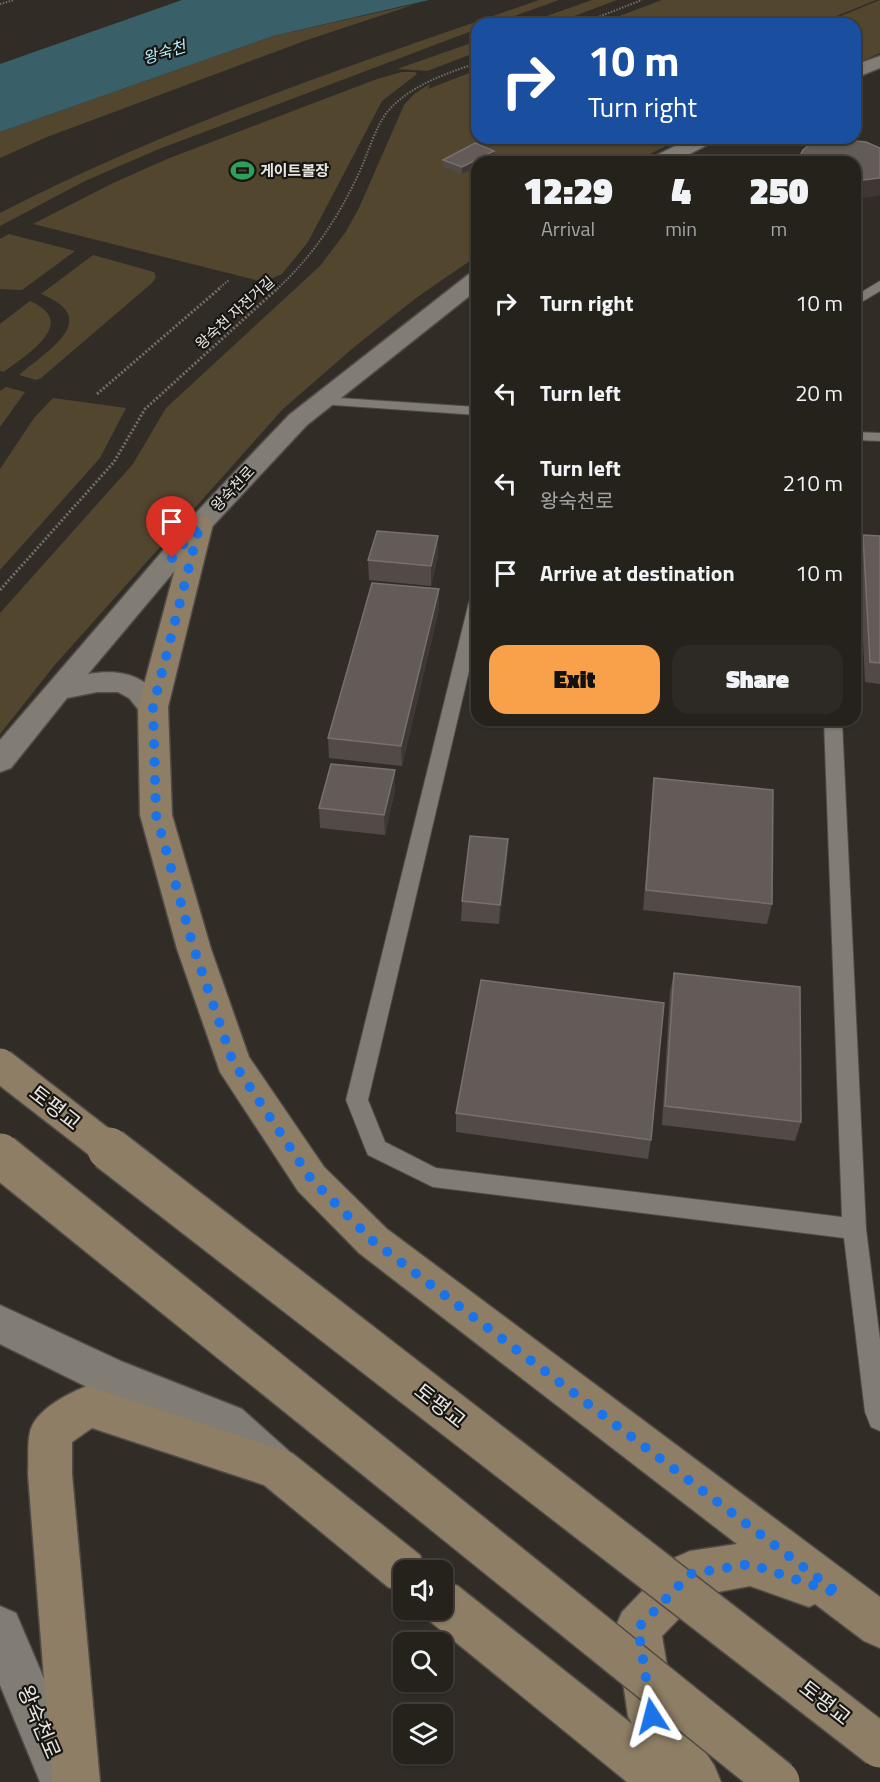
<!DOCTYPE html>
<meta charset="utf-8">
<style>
:root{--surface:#25221c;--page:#2d2a25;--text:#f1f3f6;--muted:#a3a4a3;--line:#423f3b;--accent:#f8a14a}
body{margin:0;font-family:"Titillium Web","Noto Sans KR",sans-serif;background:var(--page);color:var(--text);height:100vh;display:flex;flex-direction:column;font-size:22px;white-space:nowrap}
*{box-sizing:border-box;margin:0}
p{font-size:20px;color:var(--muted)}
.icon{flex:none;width:33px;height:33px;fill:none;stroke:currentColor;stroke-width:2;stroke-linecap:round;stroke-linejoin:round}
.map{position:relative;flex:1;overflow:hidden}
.sheet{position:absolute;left:471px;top:156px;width:390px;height:570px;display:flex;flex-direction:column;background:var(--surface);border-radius:18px;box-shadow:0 2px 4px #0004,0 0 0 2px var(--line)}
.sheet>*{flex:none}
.banner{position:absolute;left:471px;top:18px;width:390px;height:126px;border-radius:18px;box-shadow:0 2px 4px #0004,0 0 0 2px var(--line);background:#1a4fa0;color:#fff;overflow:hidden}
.buttons{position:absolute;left:393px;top:1560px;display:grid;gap:12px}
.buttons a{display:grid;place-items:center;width:60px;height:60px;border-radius:12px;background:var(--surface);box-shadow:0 2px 4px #0004,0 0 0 2px var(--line);font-size:30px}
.pin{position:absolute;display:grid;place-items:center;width:51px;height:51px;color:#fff;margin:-62px -26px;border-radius:50% 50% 50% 0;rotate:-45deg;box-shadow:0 0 6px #0007}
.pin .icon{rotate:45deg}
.me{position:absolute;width:66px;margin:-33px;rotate:351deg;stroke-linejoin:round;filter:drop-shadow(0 0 4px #0008)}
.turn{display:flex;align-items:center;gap:21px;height:126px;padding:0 18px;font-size:27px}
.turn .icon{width:78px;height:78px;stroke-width:2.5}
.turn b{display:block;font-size:42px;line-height:51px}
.eta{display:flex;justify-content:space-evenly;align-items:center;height:102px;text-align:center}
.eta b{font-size:36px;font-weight:800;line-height:42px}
.action{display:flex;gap:12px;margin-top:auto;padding:12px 18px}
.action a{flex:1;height:69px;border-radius:18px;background:var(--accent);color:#111;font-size:24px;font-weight:800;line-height:69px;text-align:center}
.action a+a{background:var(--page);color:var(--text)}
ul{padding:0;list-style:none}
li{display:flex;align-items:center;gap:18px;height:90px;padding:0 18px}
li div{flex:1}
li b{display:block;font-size:22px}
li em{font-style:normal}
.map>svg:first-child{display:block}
.green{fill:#52462f}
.water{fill:#395f69}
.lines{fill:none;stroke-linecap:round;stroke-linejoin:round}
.lane-casing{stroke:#4f4b46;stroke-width:2}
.street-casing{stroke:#4f4b46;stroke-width:3}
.secondary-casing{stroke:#4f4b46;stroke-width:3}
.path-far1{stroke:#726e68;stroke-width:2;stroke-dasharray:1.5 1.5;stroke-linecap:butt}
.path{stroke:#726e68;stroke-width:3;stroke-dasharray:2 2;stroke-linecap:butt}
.lane{fill:#817c74;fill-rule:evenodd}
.street{fill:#817c74;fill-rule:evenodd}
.secondary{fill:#8e7e66;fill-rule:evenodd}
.secondary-bridge-far1-casing{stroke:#4f4b46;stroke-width:36;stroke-linecap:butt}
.secondary-bridge-casing{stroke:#4f4b46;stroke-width:46;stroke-linecap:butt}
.secondary-bridge-far1{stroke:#8e7e66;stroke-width:33}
.secondary-bridge{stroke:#8e7e66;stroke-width:43}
.wall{fill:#524a47}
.shaded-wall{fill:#3e3733}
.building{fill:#625b57;stroke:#77706d;stroke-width:1.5}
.route{stroke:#1a73e8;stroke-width:10;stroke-dasharray:0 18}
.labels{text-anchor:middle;stroke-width:4.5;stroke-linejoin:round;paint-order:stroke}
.far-poi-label{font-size:15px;font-weight:bold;fill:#e8e6e1;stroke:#181613;text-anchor:start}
.far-street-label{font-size:15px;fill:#e8e6e1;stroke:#181613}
.far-water-label{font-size:16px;font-style:italic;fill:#b5eefd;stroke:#181613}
.near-street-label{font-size:21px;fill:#e8e6e1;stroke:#181613}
</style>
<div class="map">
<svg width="880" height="1782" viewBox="0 0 880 1782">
<rect width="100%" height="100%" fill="#312d26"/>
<g class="green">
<path d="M539,0H559L492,24H477V29L159,149L85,181L0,226V213C172,124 356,64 539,0Z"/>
<path d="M592,0H617L553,24H524Z"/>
<path d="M662,0H876L817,24H598Z"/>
<path d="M880,0V53L855,64V24H821Z"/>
<path d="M416,4L307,40L47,137L0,158V132L273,36Z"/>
<path d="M477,41V52L427,71L397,69Z"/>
<path d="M477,70V138H530L497,141L501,142L542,138H682L634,162H477V256L416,298L353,348L283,409L54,666L0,734V613L133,464L166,408L320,266L345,233L359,208L404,105L414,94L430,84L428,89Z"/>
<path d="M402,72H415L417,74L382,101L308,242L282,274L264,282L33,224L111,184L167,159L377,79Z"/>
<path d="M9,234L75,251L22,290L0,289V239Z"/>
<path d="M93,255L154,272L156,277L152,283L41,378L36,380L19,375C48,350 103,319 41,294Z"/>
<path d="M30,301C80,323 27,354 4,372L0,371V324Z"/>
<path d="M6,387L25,392L0,427V391Z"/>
<path d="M53,398L126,408L100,458L0,570V469L34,418Z"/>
</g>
<path class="water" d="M182,0H429L273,36L0,132V64Z"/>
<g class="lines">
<defs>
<g id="lane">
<path d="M880,281V291L855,306V296Z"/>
<path d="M324,397L477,407V415L319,404L317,401L319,398Z"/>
<path d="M855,432L880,433V441L855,440Z"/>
<path d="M477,597V637L368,1100L385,1142L436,1168L842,1217L824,720H842L866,1229L880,1340V1431L871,1427L865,1412L844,1238L433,1187L368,1155L365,1148L346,1100L469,602L471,598Z"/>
</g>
<g id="street">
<path d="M880,56V68L855,78V65Z"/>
<path d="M691,138H716L713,142L674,162H648L651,158Z"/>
<path d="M477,272V290L307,425L209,530L88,674C123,668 148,676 168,707L164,714L153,717L142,714L129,698L118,692H97L67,698L11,768L0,772V740L191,518L289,415L469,274Z"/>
<path d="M0,1305L123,1362L242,1409L290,1452L297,1467L290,1482L275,1488L260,1482L212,1437L93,1390L0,1344Z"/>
<path d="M0,1606L16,1613L88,1782H40L0,1685Z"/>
</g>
<g id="secondary">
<path d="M200,516L209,518L213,524L168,707L172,815L211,949L249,1057L324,1167L387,1229L880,1597V1648L864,1641L815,1604L809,1607L750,1586L702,1595L662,1636L674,1707L714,1765L721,1782H627L426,1618L422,1610H442V1579L458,1586L632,1724L628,1716L615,1628L622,1612L674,1558L690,1551L737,1544L359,1253L298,1191L220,1072L177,949L140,815L138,707L187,524L191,518Z"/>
<path d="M87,1386L292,1453L420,1555L426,1570H404V1593L388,1587L264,1485L92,1428L72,1442V1474L100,1782H52L28,1474C29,1461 27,1444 30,1432C35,1410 67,1394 87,1386Z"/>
</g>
</defs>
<use href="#lane" class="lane-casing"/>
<use href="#street" class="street-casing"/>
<use href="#secondary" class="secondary-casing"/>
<g class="path-far1">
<path d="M0,4L14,0"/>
<path d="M580,24L642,0"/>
<path d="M218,289L229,280"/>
<path d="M277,289C313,256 338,218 359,173C367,156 376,125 388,111C411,85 445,74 477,63"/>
</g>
<g class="path">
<path d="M97,394L220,288"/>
<path d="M0,590L114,462L145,409L278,288"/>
</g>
<use href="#lane" class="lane"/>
<use href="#street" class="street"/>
<use href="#secondary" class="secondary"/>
<defs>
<path id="secondary-bridge-far1" d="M0,1065L111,1151"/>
<g id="secondary-bridge">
<path d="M109,1149L880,1746"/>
<path d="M0,1155L778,1782"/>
</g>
</defs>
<use href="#secondary-bridge-far1" class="secondary-bridge-far1-casing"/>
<use href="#secondary-bridge" class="secondary-bridge-casing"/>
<use href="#secondary-bridge-far1" class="secondary-bridge-far1"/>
<use href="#secondary-bridge" class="secondary-bridge"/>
</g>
<g class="wall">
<path d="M494,151V158L486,162H477V167L462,174L443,167V160Z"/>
<path d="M863,535L880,536V684L865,682L859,555Z"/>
<path d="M438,536V556L431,586L369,580L368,560Z"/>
<path d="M439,609L402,766L329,758L328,738Z"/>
<path d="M670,720H752L750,728Z"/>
<path d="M395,770V790L385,835L320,828L319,808Z"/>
<path d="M654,778L772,904L767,924L643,910L652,799Z"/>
<path d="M508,839L507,859L499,924L461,921L462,901Z"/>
<path d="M674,973L801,1122L795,1141L662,1125L670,992Z"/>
<path d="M456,1113L651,1140L648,1159L456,1132Z"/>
</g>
<g class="shaded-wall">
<path d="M494,151V158L486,162H477V167L462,174V167Z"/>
<path d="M880,178V195L878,196L855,199V181Z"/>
<path d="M438,536V556L431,586V566Z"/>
<path d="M439,589V609L402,766L401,746Z"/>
<path d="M395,770V790L385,835L384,815Z"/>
<path d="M508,839L507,859L499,924L500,905Z"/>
</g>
<g class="building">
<path d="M836,139L866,142L880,148V178L855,181V162H802L800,156L803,150L810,144Z"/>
<path d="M475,143L494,151L462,167L443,160Z"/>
<path d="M377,531L438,536L431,566L368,560Z"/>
<path d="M863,535L880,536V663L870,662Z"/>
<path d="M372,583L439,589L401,746L328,738Z"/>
<path d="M331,764L395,770L384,815L319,808Z"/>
<path d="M654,778L773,790L772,904L646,890Z"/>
<path d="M470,836L508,839L500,905L462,901Z"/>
<path d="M674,973L800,987L801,1122L665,1106Z"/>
<path d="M481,980L664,1003L651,1140L456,1113Z"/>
</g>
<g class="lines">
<path class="route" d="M172,558L200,524L153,707L156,815L194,949L233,1062L311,1179L373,1241L839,1594L750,1564L690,1574L638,1628L652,1716"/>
</g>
<defs>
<symbol id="stadium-bare" viewBox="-9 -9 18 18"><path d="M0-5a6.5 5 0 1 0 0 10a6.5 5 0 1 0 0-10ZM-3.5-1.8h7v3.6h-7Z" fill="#2e9e5b" stroke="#181613" stroke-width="2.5" paint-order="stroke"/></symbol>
</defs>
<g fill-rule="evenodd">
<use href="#stadium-bare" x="226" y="154" width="33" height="33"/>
</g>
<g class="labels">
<g class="far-poi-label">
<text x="260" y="176">게이트볼장</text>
</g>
<g class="far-street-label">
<text transform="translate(235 313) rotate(-42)" y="5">왕숙천 자전거길</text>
<text transform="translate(233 489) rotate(-47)" y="5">왕숙천로</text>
</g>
<g class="far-water-label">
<text transform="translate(164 52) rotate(-17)" y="6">왕숙천</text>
</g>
<g class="near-street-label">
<text transform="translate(55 1108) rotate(38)" y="7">토평교</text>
<text transform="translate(440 1406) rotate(38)" y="7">토평교</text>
<text transform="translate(825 1703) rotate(38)" y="7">토평교</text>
<text transform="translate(39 1722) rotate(67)" y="7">왕숙천로</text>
</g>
</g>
</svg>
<div class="buttons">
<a><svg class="icon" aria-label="sound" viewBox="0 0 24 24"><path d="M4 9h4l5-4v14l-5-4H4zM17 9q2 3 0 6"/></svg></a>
<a><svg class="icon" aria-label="search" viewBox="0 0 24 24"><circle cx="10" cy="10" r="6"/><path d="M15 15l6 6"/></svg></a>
<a><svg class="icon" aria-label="layers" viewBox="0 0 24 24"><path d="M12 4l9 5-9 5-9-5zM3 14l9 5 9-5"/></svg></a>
</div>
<div class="pin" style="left:172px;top:558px;background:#d93025"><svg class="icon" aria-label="arrive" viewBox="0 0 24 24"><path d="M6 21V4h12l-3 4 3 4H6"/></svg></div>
<svg class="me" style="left:652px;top:1716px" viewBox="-20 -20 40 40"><path d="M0-17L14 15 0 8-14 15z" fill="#1a73e8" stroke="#fff" stroke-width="4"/></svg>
<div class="banner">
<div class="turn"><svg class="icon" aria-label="right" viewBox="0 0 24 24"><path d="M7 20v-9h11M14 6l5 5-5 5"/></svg><div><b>10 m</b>Turn right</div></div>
</div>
<section class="sheet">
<div class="eta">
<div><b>12:29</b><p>Arrival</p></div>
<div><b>4</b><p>min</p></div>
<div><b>250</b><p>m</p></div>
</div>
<ul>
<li><svg class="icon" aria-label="right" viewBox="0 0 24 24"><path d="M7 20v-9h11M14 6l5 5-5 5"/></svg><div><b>Turn right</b></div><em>10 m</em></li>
<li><svg class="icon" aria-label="left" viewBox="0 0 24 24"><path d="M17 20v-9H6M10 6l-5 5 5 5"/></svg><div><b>Turn left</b></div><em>20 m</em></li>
<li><svg class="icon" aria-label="left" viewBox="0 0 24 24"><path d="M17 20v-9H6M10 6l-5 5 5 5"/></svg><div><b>Turn left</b><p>왕숙천로</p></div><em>210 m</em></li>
<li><svg class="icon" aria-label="arrive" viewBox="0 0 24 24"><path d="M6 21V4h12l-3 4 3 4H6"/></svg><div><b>Arrive at destination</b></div><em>10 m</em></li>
</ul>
<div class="action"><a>Exit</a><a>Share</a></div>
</section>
</div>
